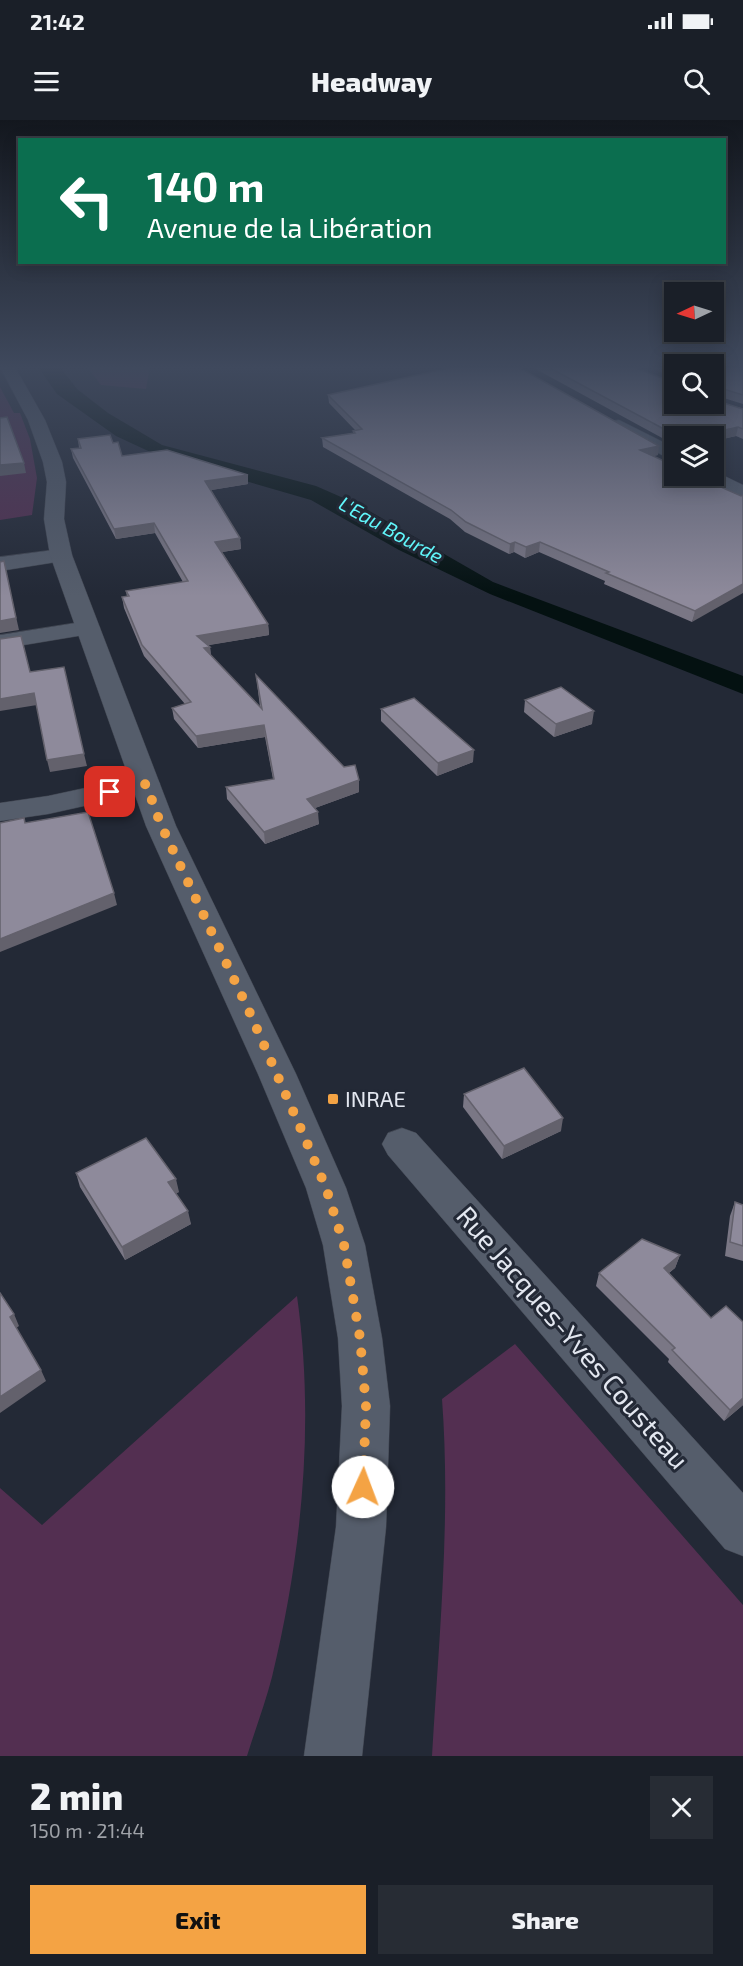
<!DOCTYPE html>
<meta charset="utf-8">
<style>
:root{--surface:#1a1f28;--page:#272c34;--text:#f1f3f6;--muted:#9fa2a8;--line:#383d45;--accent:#f4a344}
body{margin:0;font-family:"Exo 2",sans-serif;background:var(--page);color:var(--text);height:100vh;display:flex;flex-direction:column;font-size:22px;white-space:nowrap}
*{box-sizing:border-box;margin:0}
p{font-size:20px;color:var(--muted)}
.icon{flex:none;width:33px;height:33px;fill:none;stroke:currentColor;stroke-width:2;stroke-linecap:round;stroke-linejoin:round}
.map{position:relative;height:1636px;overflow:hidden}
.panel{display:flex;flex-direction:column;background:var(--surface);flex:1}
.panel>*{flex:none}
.top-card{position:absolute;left:18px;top:18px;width:708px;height:126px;border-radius:0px;box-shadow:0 3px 15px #0003,0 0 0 2px var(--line);background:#0b6e4f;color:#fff;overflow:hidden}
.needle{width:39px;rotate:266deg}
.fabs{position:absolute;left:664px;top:162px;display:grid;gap:12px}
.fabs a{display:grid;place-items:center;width:60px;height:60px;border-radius:0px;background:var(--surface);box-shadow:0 3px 15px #0003,0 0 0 2px var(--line);font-size:30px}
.pin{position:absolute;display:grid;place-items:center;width:51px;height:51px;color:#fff;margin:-26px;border-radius:12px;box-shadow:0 3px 9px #0006}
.me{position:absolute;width:66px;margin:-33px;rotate:2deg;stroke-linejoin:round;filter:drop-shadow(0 0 4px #0008)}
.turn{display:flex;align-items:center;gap:21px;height:126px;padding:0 30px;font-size:27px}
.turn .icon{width:78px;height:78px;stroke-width:2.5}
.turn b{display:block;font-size:42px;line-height:51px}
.round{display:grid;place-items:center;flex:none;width:63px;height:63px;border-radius:0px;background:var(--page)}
.overview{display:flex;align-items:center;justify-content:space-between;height:102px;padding:0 30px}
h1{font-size:36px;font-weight:800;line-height:45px}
.button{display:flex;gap:12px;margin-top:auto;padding:12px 30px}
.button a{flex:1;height:69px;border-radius:0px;background:var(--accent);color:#111;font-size:24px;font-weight:800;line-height:69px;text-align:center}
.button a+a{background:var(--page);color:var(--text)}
.status{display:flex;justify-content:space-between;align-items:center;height:42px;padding:0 30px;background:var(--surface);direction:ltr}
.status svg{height:16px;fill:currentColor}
header{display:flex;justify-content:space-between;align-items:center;height:78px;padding:0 30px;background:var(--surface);font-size:27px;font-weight:800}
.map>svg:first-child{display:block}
.green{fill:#532f51}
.water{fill:#041111}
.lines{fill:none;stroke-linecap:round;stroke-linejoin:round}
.minor-casing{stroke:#404550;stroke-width:1}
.tertiary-casing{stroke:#404550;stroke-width:1}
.minor{fill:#555d6b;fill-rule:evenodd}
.tertiary{fill:#555d6b;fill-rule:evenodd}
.wall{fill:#7a7785}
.shaded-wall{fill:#63616c}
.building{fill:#8e8a9b;stroke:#63616c;stroke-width:1.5}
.route{stroke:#f4a344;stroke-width:10;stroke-dasharray:0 18}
.poi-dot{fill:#f4a344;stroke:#232936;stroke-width:2}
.labels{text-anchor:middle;stroke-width:6;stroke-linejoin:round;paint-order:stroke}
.far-water-label{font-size:20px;font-style:italic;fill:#61f6fb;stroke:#232936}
.poi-label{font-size:22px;fill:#e3e7f0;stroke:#232936;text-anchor:start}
.near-street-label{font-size:27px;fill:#e3e7f0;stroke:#232936}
</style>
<div class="status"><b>21:42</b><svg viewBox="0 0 49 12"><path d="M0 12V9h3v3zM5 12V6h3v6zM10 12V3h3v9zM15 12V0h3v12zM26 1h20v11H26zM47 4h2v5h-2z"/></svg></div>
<header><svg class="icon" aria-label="menu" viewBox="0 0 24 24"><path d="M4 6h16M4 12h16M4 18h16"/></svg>Headway<svg class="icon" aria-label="search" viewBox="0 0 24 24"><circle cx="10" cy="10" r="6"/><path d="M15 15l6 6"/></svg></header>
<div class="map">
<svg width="743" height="1636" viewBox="0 0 743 1636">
<rect width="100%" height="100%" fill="#232936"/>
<g class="green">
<path d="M87,247H150L146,269L101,265Z"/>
<path d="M0,267L14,293H20L30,319L37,358L32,395L0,400Z"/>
<path d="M297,1176C315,1303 302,1433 272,1557C265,1584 255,1610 247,1636H0V1368L42,1405Z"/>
<path d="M515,1224L743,1485V1636H432C439,1517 451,1398 442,1279Z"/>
</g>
<path class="water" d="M38,247H60L77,269L108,293L162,325L316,366L357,384L493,462L743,556V574L490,474L399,430L311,380L159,336L116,316L57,274Z"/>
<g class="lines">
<defs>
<g id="minor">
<path d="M619,300L675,328V342L613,309L610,305L613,301Z"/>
<path d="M714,351L743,365V379L704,360L701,356H714Z"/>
<path d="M61,429L69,430L72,435L69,440L0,451V437Z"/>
<path d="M88,501L96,503L100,508L96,513L0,529V515Z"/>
<path d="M146,655L156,658L160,664L156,670L48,694L0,701V683L48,676Z"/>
<path d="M402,1008L416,1013L743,1373V1436L725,1429L388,1035L382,1024L388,1013Z"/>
</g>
<path id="tertiary" d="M0,247H15L45,300L62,342L66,362L64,399L72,435L176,706L296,954L346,1068L365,1125L382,1218L390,1286L386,1407L362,1636H304L336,1407L342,1286L338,1218L323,1125L306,1068L258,954L146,706L50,435L44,399L47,362L43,342L28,300Z"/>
</defs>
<use href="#minor" class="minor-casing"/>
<use href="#tertiary" class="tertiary-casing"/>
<use href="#minor" class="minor"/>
<use href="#tertiary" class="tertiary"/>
</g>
<g class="wall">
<path d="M532,247H633L675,284L743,289V319L736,316L714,321V316H675V325Z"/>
<path d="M650,247H675V258Z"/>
<path d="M714,247H743V284L714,275Z"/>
<path d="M328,275L658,335L653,336L741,376L692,502L604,464L605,461L539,432L525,438L514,432L509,434L465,412L450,399L323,327L322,318L353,313V311L355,310L329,283Z"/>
<path d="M78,319L113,323L122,336L248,355V364L211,370L240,418L241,429L222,432L268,504L269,515L208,525L210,527L211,536L260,587L256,555L359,672L315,688L319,704L265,724L227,679L226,667L273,659L265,617L198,628L174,599L172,588L185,584L144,536L124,488L122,477H127L126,471L183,462L155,413L116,419L73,338L71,329L79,328Z"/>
<path d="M525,580L592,604L554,617L524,592Z"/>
<path d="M381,589L473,642L437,656L381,601Z"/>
<path d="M464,974L561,1011L502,1039L463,987Z"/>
<path d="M76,1053L179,1072L176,1073L191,1104L125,1140L80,1067Z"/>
<path d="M735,1082L743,1085V1141L725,1136L730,1096Z"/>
<path d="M680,1135L675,1148L669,1153L743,1285L724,1301L668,1242L669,1239L596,1166L599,1153Z"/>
</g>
<g class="shaded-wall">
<path d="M738,307L736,316L714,321V316H698Z"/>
<path d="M659,326L658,335L638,340L640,330Z"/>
<path d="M24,343L26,353L0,356V345Z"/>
<path d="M248,355V364L206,371L205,361Z"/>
<path d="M154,403L155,413L116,419L114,409Z"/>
<path d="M240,418L241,429L216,433L215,422Z"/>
<path d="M515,422L514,432L509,434L510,424Z"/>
<path d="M540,422L539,432L525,438L526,427Z"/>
<path d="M6,452L19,510L0,513V501Z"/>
<path d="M743,464V473L692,502L695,491Z"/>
<path d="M268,504L269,515L198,527L197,516Z"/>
<path d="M210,527L211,538L204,528Z"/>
<path d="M34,573L37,585L0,591V579Z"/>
<path d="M594,591L592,604L554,617L556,604Z"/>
<path d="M264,605L265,617L198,628L196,616Z"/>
<path d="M474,630L473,642L437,656L438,643Z"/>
<path d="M84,634L87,646L50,652L47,640Z"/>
<path d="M359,660V672L307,691V679Z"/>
<path d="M318,692L319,704L265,724L264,712Z"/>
<path d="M114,773L117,785L0,832V819Z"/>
<path d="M563,998L561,1011L502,1039L504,1026Z"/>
<path d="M176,1059L179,1072L171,1076L168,1062Z"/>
<path d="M188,1091L191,1104L125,1140L122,1127Z"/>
<path d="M680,1135L675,1148L659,1160L664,1148Z"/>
<path d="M14,1194L19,1206L15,1209L10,1197Z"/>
<path d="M41,1250L46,1261L0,1293V1277Z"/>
<path d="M743,1278V1285L724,1301L730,1290Z"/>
</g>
<g class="building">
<path d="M453,247H518L659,326L640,330L675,346V356H696L741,376L743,375V464L695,491L606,453L609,452L540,422L526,427L515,422L510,424L466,402L451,390L322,318L355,313L353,311L362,309L328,275Z"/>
<path d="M548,247H633L675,263V284H714V280L743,289V309L738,307L698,316H677Z"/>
<path d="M714,247H743V275L714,266V269Z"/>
<path d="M7,297L24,343L0,345V298Z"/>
<path d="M110,315L113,323L118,322L122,336L167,330L248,355L205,361L240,418L215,422L268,504L197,516L210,527L204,528L262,589L256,555L344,647L355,645L359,660L307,679L318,692L264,712L226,667L274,659L264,605L196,616L172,588L191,582L142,525L122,477L129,476L126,471L188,461L154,403L114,409L71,329L81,328L78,319Z"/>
<path d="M4,441L16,498L0,501V442Z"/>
<path d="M21,516L30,552L64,547L84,634L47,640L34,573L0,579V519Z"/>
<path d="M561,567L594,591L556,604L525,580Z"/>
<path d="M414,578L474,630L438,643L381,589Z"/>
<path d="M88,692L114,773L0,819V703L24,698L25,703Z"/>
<path d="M524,948L563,998L504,1026L464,974Z"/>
<path d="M146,1018L176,1059L168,1062L188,1091L122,1127L76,1053Z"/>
<path d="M735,1082L743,1085V1126L730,1122Z"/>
<path d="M642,1119L680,1135L664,1148L711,1198L726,1186L743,1202V1278L730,1290L672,1230L675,1228L599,1153Z"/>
<path d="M0,1173L14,1194L10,1197L41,1250L0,1277Z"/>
</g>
<linearGradient id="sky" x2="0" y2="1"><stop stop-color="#13171e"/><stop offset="0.52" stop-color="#3f495d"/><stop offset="1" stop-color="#3f495d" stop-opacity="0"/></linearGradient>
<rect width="743" height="476" fill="url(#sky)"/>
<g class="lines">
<path class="route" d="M110,672L146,664L161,705L249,891L304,1016L326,1068L344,1125L360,1218L366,1286L363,1367"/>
</g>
<rect class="poi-dot" x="327" y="973" width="12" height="12" rx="3"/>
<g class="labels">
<g class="far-water-label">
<text transform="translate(391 410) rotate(29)" y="7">L'Eau Bourde</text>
</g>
<g class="poi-label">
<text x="345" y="987">INRAE</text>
</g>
<g class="near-street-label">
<text transform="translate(572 1218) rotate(49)" y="9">Rue Jacques-Yves Cousteau</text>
</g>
</g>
</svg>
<div class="fabs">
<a><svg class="needle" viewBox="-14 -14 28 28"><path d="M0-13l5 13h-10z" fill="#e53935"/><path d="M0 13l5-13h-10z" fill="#9fa2a8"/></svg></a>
<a><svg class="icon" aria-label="search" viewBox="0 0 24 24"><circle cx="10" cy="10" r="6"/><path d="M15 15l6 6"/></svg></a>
<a><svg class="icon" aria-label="layers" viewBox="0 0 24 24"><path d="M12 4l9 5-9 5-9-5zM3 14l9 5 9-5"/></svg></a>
</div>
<div class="pin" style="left:110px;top:672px;background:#d93025"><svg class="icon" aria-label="arrive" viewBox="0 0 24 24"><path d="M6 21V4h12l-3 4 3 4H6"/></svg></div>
<svg class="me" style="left:363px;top:1367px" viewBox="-20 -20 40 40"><circle r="19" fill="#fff"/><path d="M0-13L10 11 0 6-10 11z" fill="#f4a344"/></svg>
<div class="top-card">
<div class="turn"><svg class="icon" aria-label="left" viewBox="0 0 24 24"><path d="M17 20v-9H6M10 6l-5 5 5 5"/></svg><div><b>140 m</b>Avenue de la Libération</div></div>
</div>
</div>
<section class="panel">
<div class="overview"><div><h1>2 min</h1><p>150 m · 21:44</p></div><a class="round"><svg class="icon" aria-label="close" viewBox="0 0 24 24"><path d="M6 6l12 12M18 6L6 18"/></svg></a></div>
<div class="button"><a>Exit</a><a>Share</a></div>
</section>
